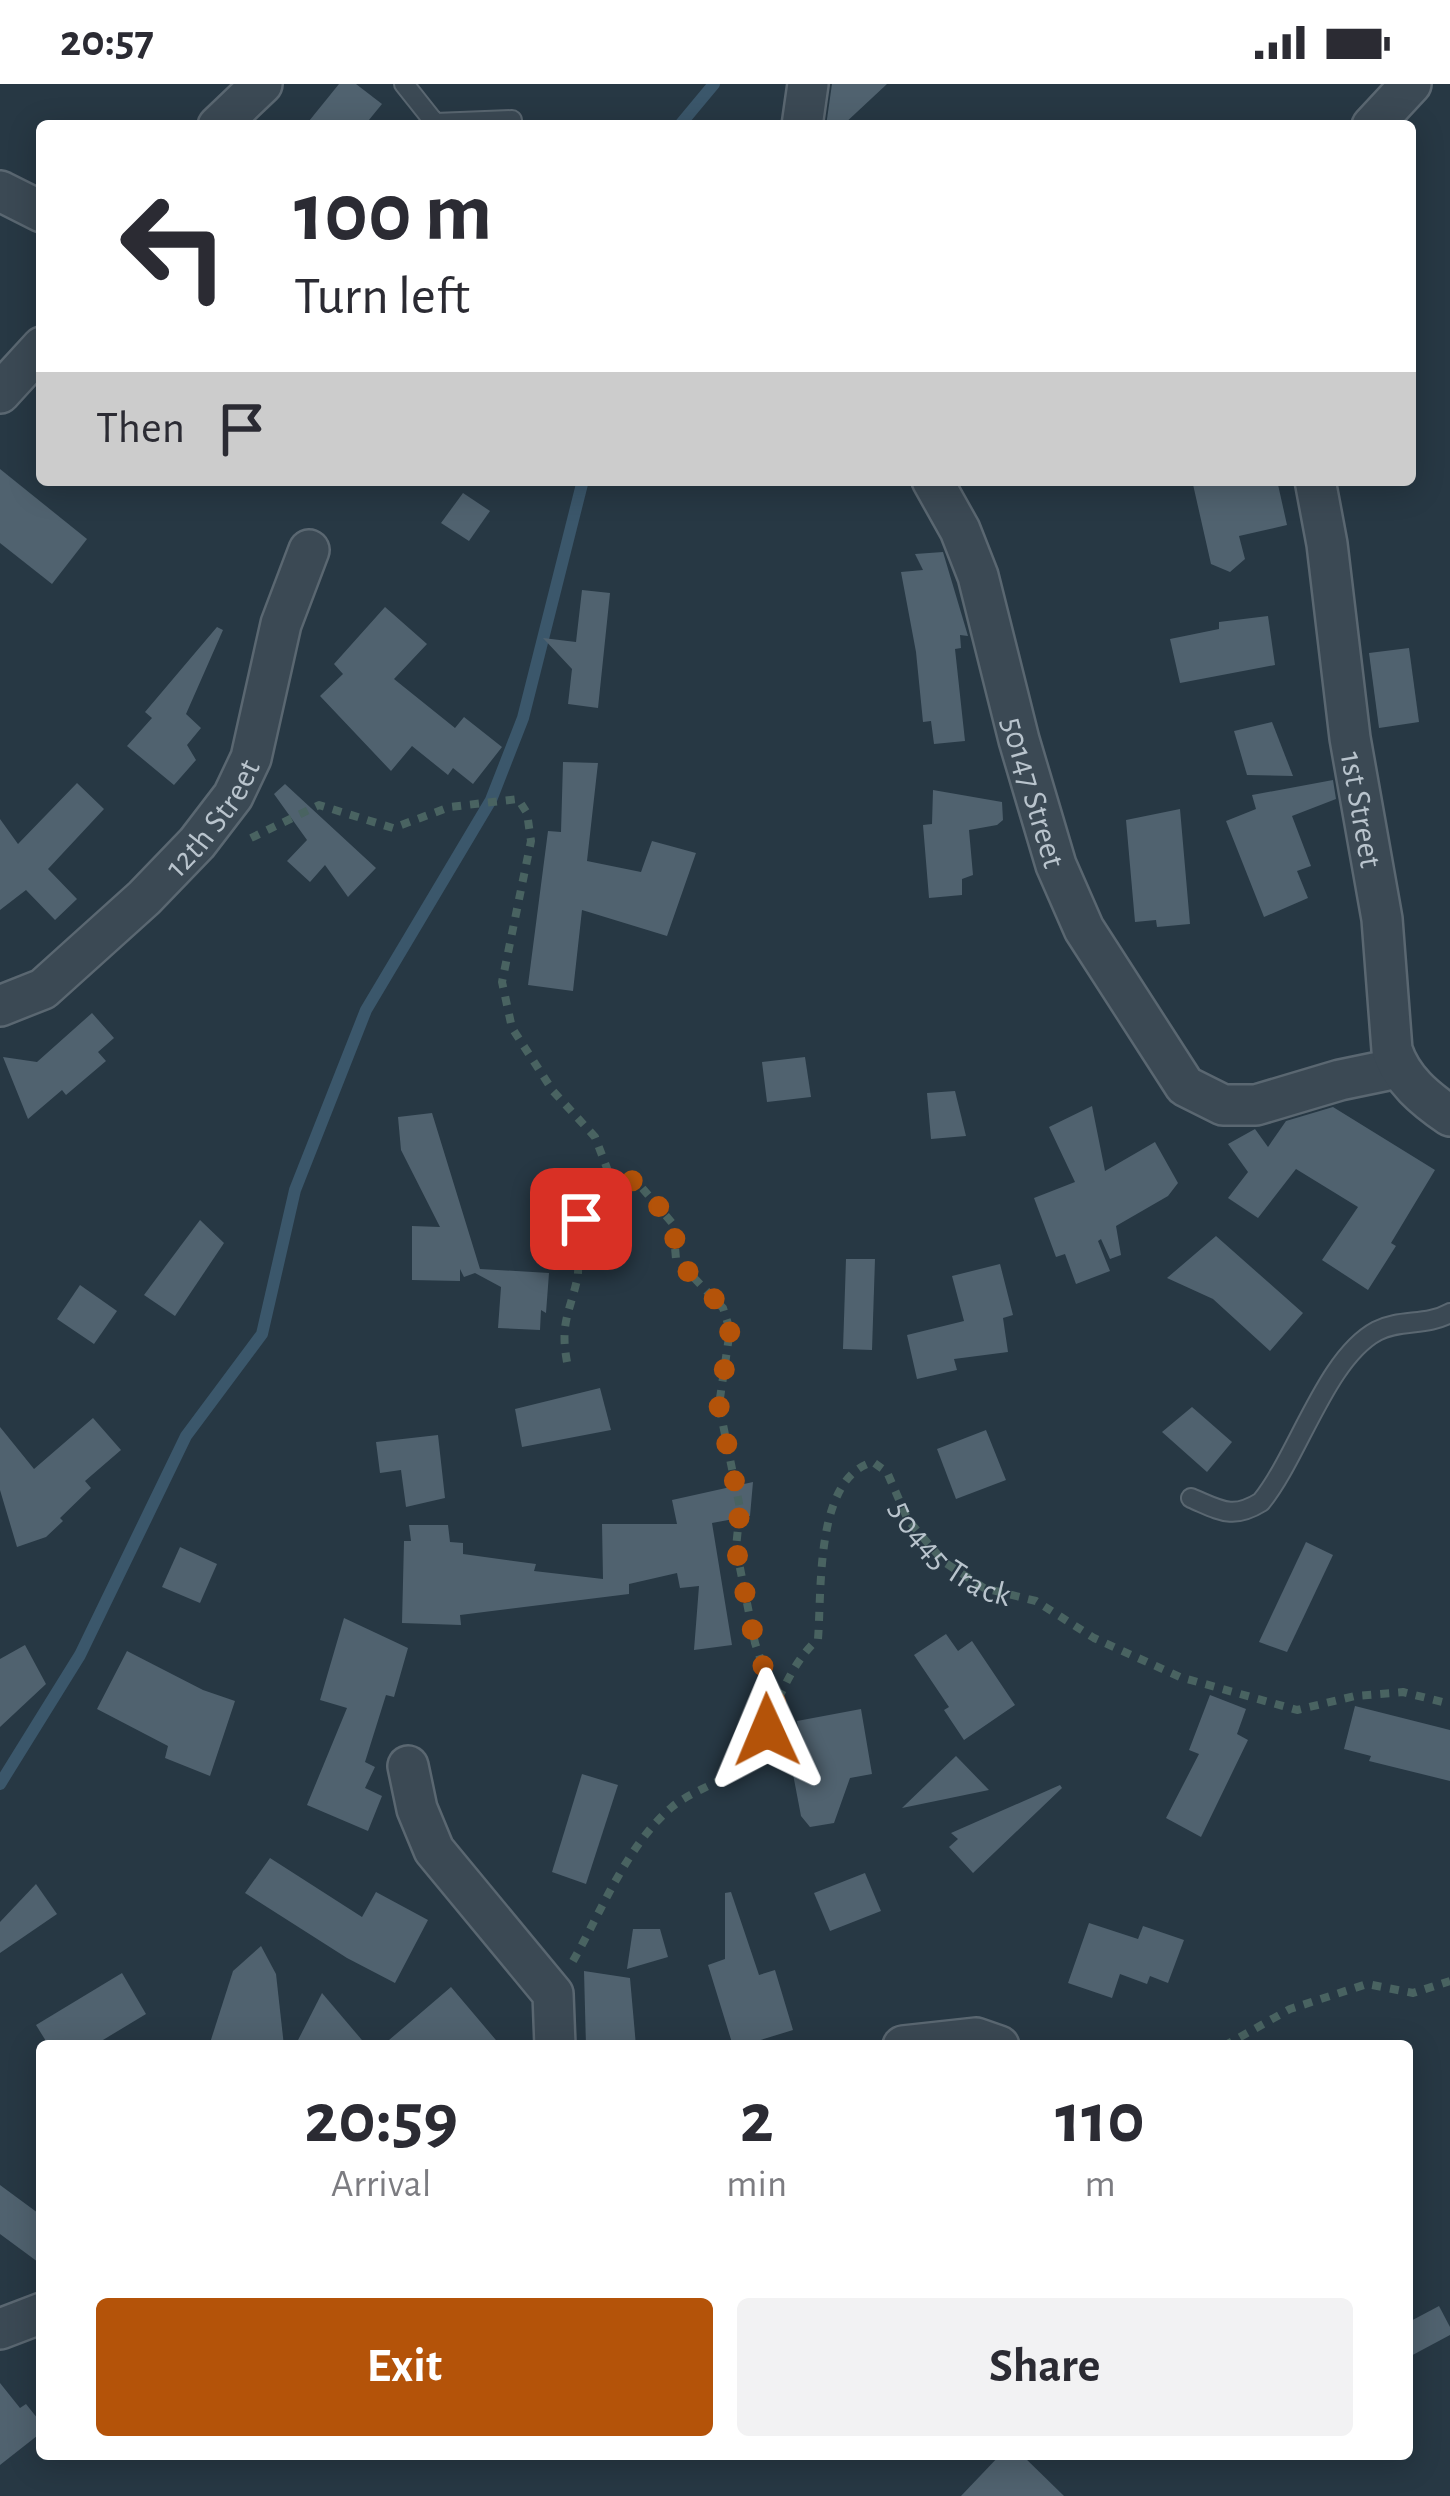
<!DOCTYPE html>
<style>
:root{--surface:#fff;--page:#f2f2f3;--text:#2b2b33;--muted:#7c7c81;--accent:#b45309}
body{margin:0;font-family:"Alegreya Sans",sans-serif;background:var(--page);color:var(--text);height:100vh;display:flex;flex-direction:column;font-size:45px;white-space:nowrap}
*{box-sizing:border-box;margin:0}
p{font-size:39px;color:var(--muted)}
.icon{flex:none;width:66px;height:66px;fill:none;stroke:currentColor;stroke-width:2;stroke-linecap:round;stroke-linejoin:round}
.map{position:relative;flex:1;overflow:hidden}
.details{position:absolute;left:36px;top:1956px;width:1377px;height:420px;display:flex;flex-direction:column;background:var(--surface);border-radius:12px;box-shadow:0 6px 30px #0003}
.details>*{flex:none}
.hud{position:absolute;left:36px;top:36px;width:1380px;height:366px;border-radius:12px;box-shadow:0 6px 30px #0003;background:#fff;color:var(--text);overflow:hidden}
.pin{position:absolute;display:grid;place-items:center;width:102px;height:102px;color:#fff;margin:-51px;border-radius:24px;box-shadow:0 6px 18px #0006}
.me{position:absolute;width:132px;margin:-66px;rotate:359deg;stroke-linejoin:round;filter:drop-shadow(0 0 9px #0008)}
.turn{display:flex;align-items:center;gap:42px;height:252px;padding:0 60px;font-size:54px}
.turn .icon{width:156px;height:156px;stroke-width:2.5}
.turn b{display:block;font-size:84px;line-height:102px}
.then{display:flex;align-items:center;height:114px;padding:0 60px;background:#0003;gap:24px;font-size:45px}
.eta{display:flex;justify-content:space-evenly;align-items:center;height:204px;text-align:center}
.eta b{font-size:72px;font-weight:700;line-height:84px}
.primary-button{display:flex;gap:24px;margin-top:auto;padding:24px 60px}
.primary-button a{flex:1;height:138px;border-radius:12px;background:var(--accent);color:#fff;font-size:48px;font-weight:700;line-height:138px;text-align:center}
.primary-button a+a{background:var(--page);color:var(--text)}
.status{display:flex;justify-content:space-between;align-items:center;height:84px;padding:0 60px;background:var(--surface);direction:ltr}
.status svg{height:33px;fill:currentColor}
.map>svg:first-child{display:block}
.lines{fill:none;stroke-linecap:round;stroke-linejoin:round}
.stream{stroke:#3b576b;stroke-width:12}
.building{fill:#50626f}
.service-casing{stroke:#5a6771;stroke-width:22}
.minor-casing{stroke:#5a6771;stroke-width:44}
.path{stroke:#496361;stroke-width:8;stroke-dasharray:9 9;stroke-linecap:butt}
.service{stroke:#3b4954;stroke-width:18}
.minor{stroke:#3b4954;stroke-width:39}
.route{stroke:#b45309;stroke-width:21;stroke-dasharray:0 37.8}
.labels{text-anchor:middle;stroke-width:9;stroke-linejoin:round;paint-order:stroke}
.street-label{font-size:33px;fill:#b9c4cd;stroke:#202e39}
</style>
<div class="status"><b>20:57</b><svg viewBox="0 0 49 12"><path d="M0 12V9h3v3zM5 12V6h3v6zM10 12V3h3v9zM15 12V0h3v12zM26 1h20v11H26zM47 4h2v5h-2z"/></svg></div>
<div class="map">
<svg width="1450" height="2412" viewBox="0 0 1450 2412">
<rect width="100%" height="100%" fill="#273844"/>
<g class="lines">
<g class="stream">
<path d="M679,42L714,0"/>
<path d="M0,1700L80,1571L186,1352L262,1250L295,1106L366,926L491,716L523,634L583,396"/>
</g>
</g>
<g class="building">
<path d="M339,0H356L382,20L364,42H305Z"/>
<path d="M832,0H887L842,42H826Z"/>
<path d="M0,385L87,455L52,500L0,459Z"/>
<path d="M1192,396H1277L1287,441L1239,452L1245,475L1230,488L1211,480Z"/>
<path d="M463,409L490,427L469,457L441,439Z"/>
<path d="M943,468L968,552L960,551L961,564L955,565L965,657L934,660L931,637L923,638L916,568L901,488L923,486L915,470Z"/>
<path d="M582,506L610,509L598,624L568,620L572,585L543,554L576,558Z"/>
<path d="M385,523L427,560L394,595L455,644L464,633L502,663L473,700L453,684L448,691L412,662L391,687L320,612L343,590L334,580Z"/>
<path d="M1268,532L1275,581L1180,599L1170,555L1219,545V538Z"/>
<path d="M217,543L223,546L186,630L201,644L187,661L196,676L174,701L127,662L152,634L145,628Z"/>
<path d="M1409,564L1419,638L1379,644L1369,569Z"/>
<path d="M1272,638L1293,692L1247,691L1234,647Z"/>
<path d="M563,678L598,679L587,777L641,788L652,757L696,769L667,852L582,826L573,907L528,901L548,747L561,748Z"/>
<path d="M1333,696L1336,715L1292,732L1311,782L1297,787L1308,814L1264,833L1226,737L1256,725L1252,711Z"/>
<path d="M77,699L104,725L48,785L77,815L55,836L26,806L0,826V735L18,760Z"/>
<path d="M285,700L376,784L348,813L325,781L310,798L287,777L307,756L274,710Z"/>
<path d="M933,706L1002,718L1003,736L997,741L969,746L973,791L962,795V811L929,814L923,741L932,740Z"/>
<path d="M1180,725L1190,840L1157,843L1156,836L1135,838L1126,736Z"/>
<path d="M92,929L114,954L98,968L106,977L66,1011L62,1006L28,1035L3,973L37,978Z"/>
<path d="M805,973L811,1013L767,1018L762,978Z"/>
<path d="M955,1007L966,1052L931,1055L927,1009Z"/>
<path d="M1092,1022L1105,1087L1155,1058L1178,1099L1168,1112L1116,1142L1121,1171L1110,1175L1101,1155L1098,1157L1110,1187L1076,1200L1065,1170L1056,1173L1034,1114L1075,1098L1049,1043Z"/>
<path d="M1333,1023L1435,1086L1391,1159L1396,1162L1368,1206L1322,1176L1358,1123L1296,1085L1258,1134L1228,1114L1248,1088L1228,1060L1255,1045L1268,1063L1286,1037Z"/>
<path d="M432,1029L480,1185L549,1189L546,1229L541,1226L540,1246L498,1244L501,1203L475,1189L464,1193L460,1185V1197L412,1196V1142L440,1143L401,1066L398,1033Z"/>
<path d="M200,1136L224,1159L175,1232L144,1211Z"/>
<path d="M1216,1152L1303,1229L1270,1267L1213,1215L1167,1194Z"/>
<path d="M846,1175H875L872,1266L843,1265Z"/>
<path d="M1000,1180L1013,1231L1003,1234L1008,1268L954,1275L957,1286L917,1295L907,1251L964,1237L952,1192Z"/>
<path d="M80,1201L117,1227L94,1260L57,1235Z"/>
<path d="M600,1304L611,1346L522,1363L515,1325Z"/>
<path d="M1192,1323L1232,1358L1207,1388L1162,1348Z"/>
<path d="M93,1334L121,1366L85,1397L91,1404L60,1434L63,1437L46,1453L17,1463L0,1406V1343L34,1385Z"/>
<path d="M986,1346L1006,1396L956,1415L937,1365Z"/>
<path d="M438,1351L445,1414L406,1423L401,1386L380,1389L376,1358Z"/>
<path d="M753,1398L750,1432L712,1439L732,1561L694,1566L699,1502L680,1504L677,1489L629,1500V1510L460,1531L461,1541L402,1539L404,1457H411L409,1441H448L450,1458L463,1459V1470L536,1480L534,1487L603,1495L602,1440H677L672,1416Z"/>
<path d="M1306,1458L1333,1471L1287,1568L1259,1558Z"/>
<path d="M180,1463L217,1480L200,1519L162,1503Z"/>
<path d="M344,1534L408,1564L394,1613L386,1611L365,1678L375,1683L365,1704L382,1712L368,1747L307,1721L347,1624L320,1616Z"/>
<path d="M946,1550L958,1567L972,1557L1015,1621L964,1656L944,1626L949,1623L914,1571Z"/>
<path d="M25,1561L46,1600L0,1643V1575Z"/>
<path d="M127,1567L203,1606L235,1617L210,1692L165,1674L168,1662L97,1625Z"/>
<path d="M1210,1611L1246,1625L1237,1650L1248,1656L1201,1753L1166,1734L1199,1670L1189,1666Z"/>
<path d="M1355,1622L1450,1646V1697L1369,1677L1371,1672L1344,1665Z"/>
<path d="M861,1625L872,1690L850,1694L834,1739L810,1743L801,1732L793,1690L804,1689L797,1637Z"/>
<path d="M956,1672L989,1706L902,1724Z"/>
<path d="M582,1690L618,1701L586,1800L552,1788Z"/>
<path d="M1060,1701L1062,1704L973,1789L949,1763L958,1755L951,1749Z"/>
<path d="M270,1774L362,1833L376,1808L428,1836L395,1899L347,1874L245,1809Z"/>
<path d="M865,1789L881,1827L830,1847L814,1809Z"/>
<path d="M36,1800L57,1830L0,1869V1838Z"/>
<path d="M731,1808L759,1891L775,1886L793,1946L741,1962H733L708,1881L725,1875V1809Z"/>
<path d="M1089,1839L1138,1855L1143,1842L1184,1856L1168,1899L1150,1892L1147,1900L1120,1890L1112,1914L1068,1899Z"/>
<path d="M633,1845H660L668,1873L627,1885Z"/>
<path d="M261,1862L276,1890L284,1962H209L233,1887Z"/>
<path d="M584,1887L630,1894L636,1962H586Z"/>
<path d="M122,1889L146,1930L93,1962H49L36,1941Z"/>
<path d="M451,1903L501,1962H382L416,1933Z"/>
<path d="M322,1909L367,1962H295Z"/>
<path d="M0,2101L42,2132V2181L0,2150Z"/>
<path d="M1439,2222L1450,2243V2251L1407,2274V2239Z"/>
<path d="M0,2299L20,2324L26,2320L42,2340V2348L0,2381Z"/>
<path d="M1001,2370H1021L1064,2412H961Z"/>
</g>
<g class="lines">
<defs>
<g id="service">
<path d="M404,0L435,39L512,36"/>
<path d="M1191,1414C1220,1426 1232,1436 1261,1418C1298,1373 1326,1274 1377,1247C1400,1235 1427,1242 1450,1229"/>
</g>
<g id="minor">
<path d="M218,42L262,0"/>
<path d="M802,42L808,0"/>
<path d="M1372,42L1411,0"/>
<path d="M0,107L42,128"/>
<path d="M0,309L42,263"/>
<path id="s2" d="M932,396L960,446L978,492L1019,656L1056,781L1084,845L1185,1002L1223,1021H1256L1340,996L1398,984"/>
<path id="s3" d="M1315,396L1327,460L1350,654L1382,835L1392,966C1402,996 1424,1014 1450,1032"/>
<path id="s4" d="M0,922L43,905L144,814L197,759L233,712L251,674L281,540L309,466"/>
<path d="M408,1682L417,1725L434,1766L553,1910L555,1962"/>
<path d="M903,1962L976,1954L999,1962"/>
<path d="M0,2245L42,2229"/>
</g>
</defs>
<use href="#service" class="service-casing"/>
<use href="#minor" class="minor-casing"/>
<g class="path">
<path d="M251,754L319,721L393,744L450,723L518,715L527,729L531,757L502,898L512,944L553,1007L595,1053L610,1092"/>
<path d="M610,1092L637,1098L673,1140L676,1175L723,1224L730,1246L719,1321L740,1424L736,1464L755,1559L776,1620"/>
<path d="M567,1278C560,1240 569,1230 577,1196C580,1183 576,1170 577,1158C579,1131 593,1111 610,1092"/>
<path id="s1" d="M573,1877C602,1826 627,1761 672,1723C692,1706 728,1697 742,1680C774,1642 781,1588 818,1555C822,1504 815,1394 873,1378L887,1388L908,1436L944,1478L984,1504L1036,1517L1094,1554L1180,1593L1297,1626L1355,1612L1403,1608L1450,1620"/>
<path d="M1224,1962L1290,1925L1367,1900L1413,1909L1450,1897"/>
</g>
<use href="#service" class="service"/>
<use href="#minor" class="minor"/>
</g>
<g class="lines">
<path class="route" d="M581,1135L610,1091L637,1098L674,1140L676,1175L723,1224L730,1246L719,1322L740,1424L736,1464L755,1559L777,1622L767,1646"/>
</g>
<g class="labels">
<g class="street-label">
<text dy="12" stroke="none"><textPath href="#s2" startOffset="330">50147 Street</textPath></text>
<text dy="12" stroke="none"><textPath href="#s3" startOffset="333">1st Street</textPath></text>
<text dy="12" stroke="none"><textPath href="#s4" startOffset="288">12th Street</textPath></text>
<text dy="12" stroke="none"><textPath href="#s1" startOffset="735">50445 Track</textPath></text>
</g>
</g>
</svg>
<div class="pin" style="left:581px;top:1135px;background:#d93025"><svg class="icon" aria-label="arrive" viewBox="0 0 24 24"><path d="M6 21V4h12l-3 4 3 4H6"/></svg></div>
<svg class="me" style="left:767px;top:1646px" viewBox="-20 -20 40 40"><path d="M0-17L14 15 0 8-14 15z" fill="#b45309" stroke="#fff" stroke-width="4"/></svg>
<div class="hud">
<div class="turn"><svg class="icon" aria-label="left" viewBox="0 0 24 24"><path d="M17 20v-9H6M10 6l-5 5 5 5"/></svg><div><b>100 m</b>Turn left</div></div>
<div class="then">Then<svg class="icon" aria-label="arrive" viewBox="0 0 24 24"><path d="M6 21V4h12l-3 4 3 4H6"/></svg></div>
</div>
<section class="details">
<div class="eta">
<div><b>20:59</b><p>Arrival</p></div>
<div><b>2</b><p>min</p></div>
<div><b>110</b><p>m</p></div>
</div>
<div class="primary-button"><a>Exit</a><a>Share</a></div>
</section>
</div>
